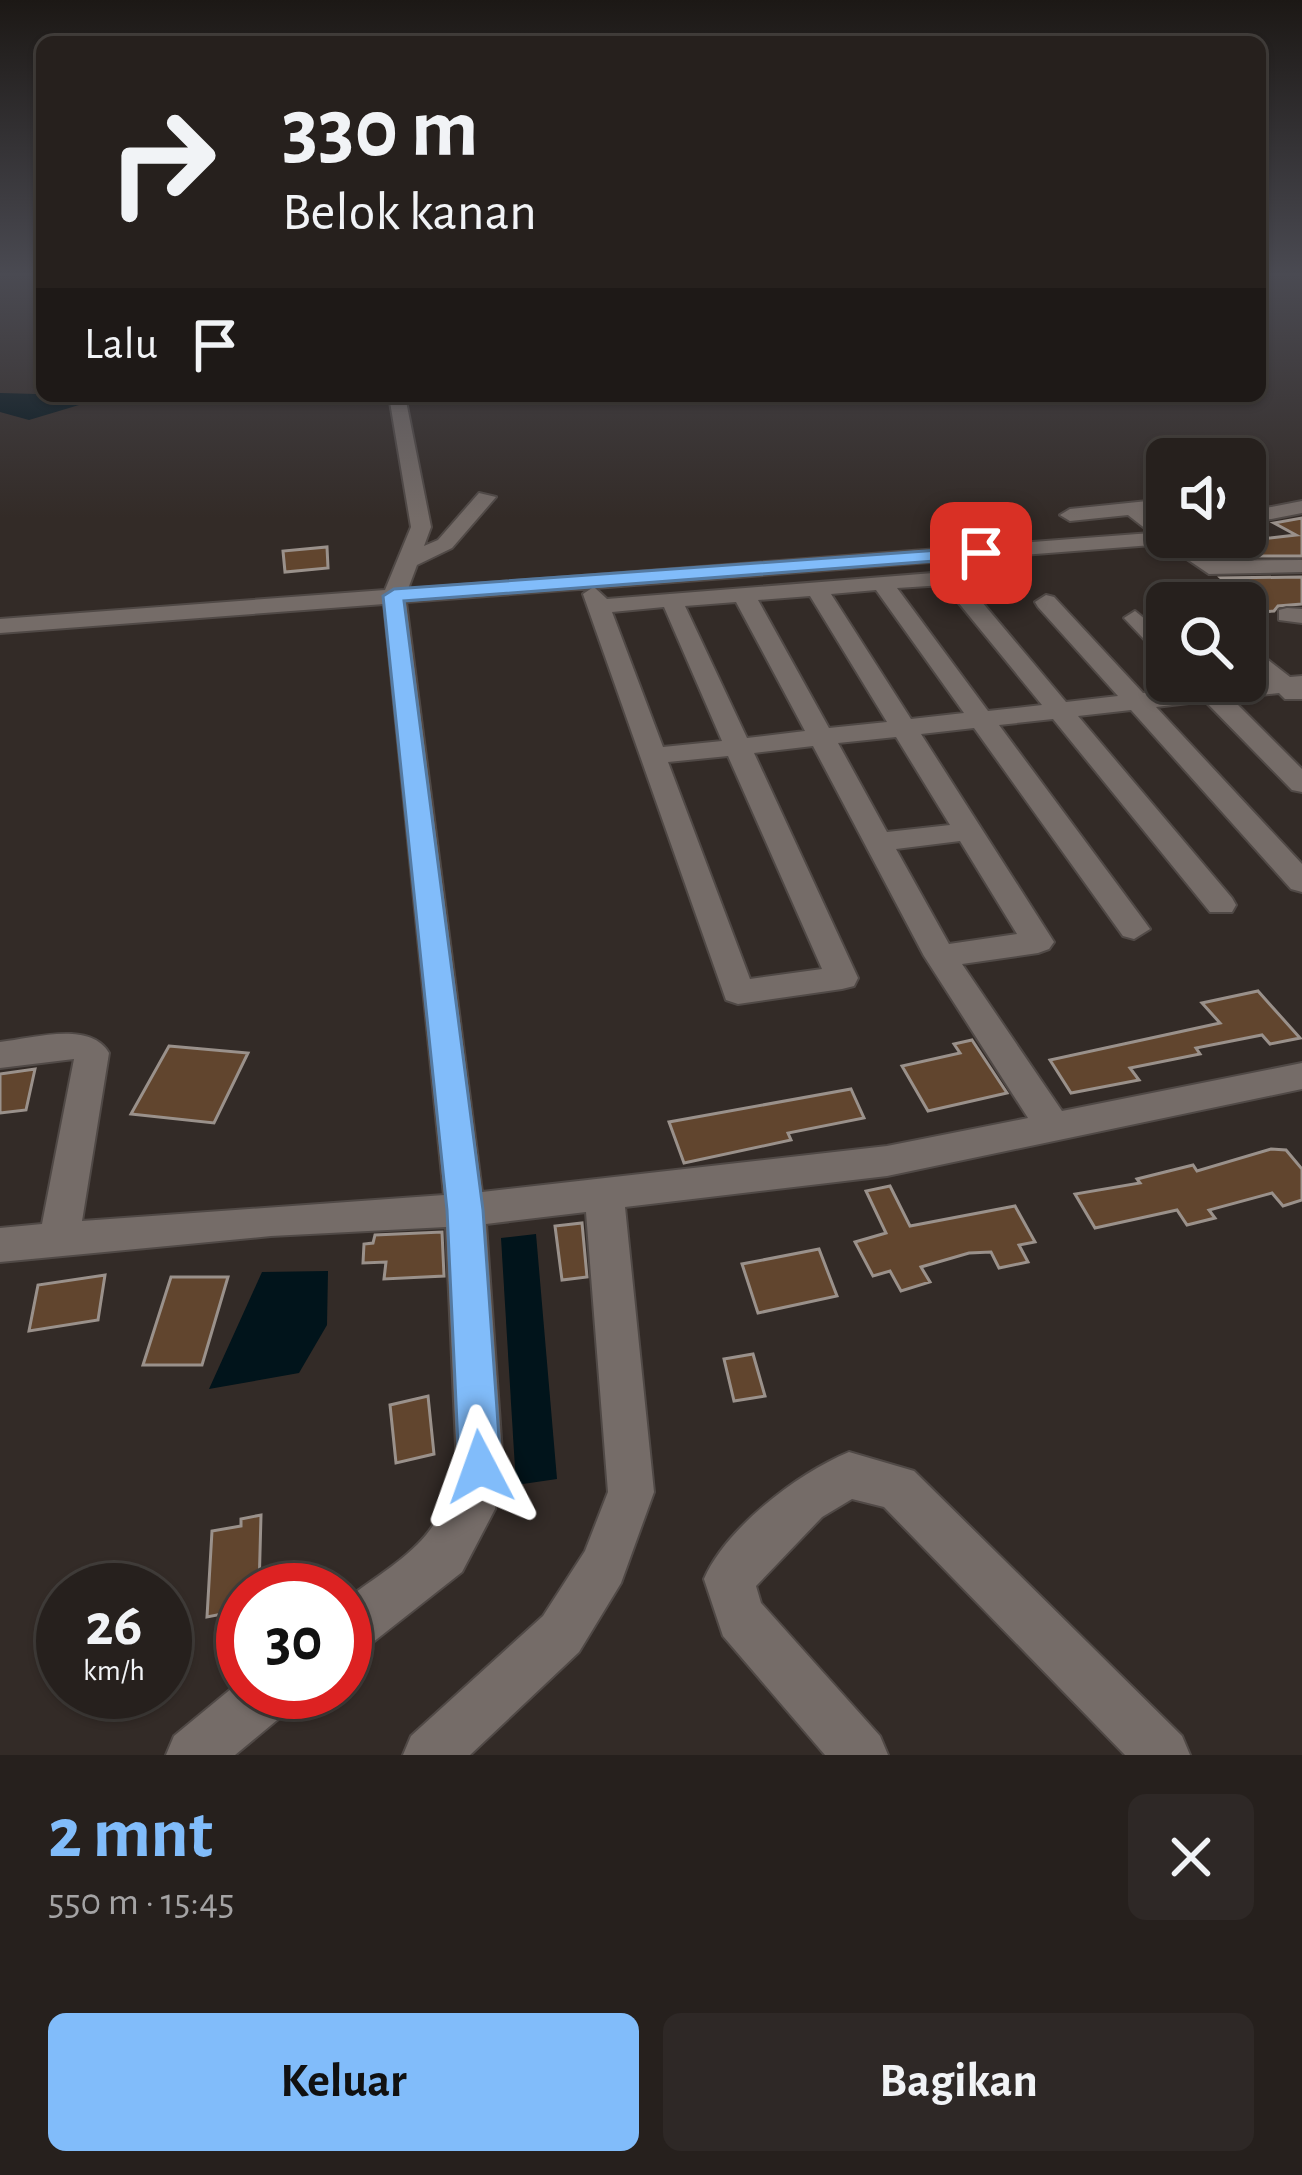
<!DOCTYPE html>
<html lang="id">
<meta charset="utf-8">
<style>
:root{--surface:#26201d;--page:#2e2826;--text:#f1f3f6;--muted:#a4a3a4;--line:#423e3b;--accent:#81bcfa}
body{margin:0;font-family:"Alegreya Sans",sans-serif;background:var(--page);color:var(--text);height:100vh;display:flex;flex-direction:column;font-size:45px;white-space:nowrap}
*{box-sizing:border-box;margin:0}
p{font-size:39px;color:var(--muted)}
.icon{flex:none;width:66px;height:66px;fill:none;stroke:currentColor;stroke-width:2;stroke-linecap:round;stroke-linejoin:round}
.map{position:relative;height:1755px;overflow:hidden}
.drawer{display:flex;flex-direction:column;background:var(--surface);flex:1}
.drawer>*{flex:none}
.guide{position:absolute;left:36px;top:36px;width:1230px;height:366px;border-radius:18px;box-shadow:0 3px 9px #0004,0 0 0 3px var(--line);background:#26201d;color:var(--text);overflow:hidden}
.tools{position:absolute;left:1146px;top:438px;display:grid;gap:24px}
.tools a{display:grid;place-items:center;width:120px;height:120px;border-radius:18px;background:var(--surface);box-shadow:0 3px 9px #0004,0 0 0 3px var(--line);font-size:60px}
.speed{position:absolute;left:36px;top:1563px;display:flex;gap:24px;font-size:60px;font-weight:700;text-align:center}
.speed>*{display:grid;place-content:center;width:156px;height:156px;border-radius:50%;background:var(--surface);box-shadow:0 3px 9px #0004,0 0 0 3px var(--line);line-height:1}
.speed small{font-size:30px;font-weight:400}
.speed .limit{border:18px solid #d22;background:#fff;color:#111}
.pin{position:absolute;display:grid;place-items:center;width:102px;height:102px;color:#fff;margin:-51px;border-radius:24px;box-shadow:0 6px 18px #0006}
.me{position:absolute;width:132px;margin:-66px;rotate:356deg;stroke-linejoin:round;filter:drop-shadow(0 0 9px #0008)}
.turn{display:flex;align-items:center;gap:42px;height:252px;padding:0 48px;font-size:54px}
.turn .icon{width:156px;height:156px;stroke-width:2.5}
.turn b{display:block;font-size:84px;line-height:102px}
.then{display:flex;align-items:center;height:114px;padding:0 48px;background:#0003;gap:24px;font-size:45px}
.round{display:grid;place-items:center;flex:none;width:126px;height:126px;border-radius:18px;background:var(--page)}
.head{display:flex;align-items:center;justify-content:space-between;height:204px;padding:0 48px}
h1{font-size:72px;font-weight:700;line-height:90px;color:var(--accent)}
.cta{display:flex;gap:24px;margin-top:auto;padding:24px 48px}
.cta a{flex:1;height:138px;border-radius:18px;background:var(--accent);color:#111;font-size:48px;font-weight:700;line-height:138px;text-align:center}
.cta a+a{background:var(--page);color:var(--text)}
.map>svg:first-child{display:block}
.water{fill:#01141b}
.building{fill:#61452e;stroke:#9a918b;stroke-width:3}
.lines{fill:none;stroke-linecap:round;stroke-linejoin:round}
.minor-casing{stroke:#504946;stroke-width:4}
.minor{fill:#756c68;fill-rule:evenodd}
.route{fill:#81bcfa;stroke:#547aa2;stroke-width:3}
</style>
<div class="map">
<svg width="1302" height="1755" viewBox="0 0 1302 1755">
<rect width="100%" height="100%" fill="#332b27"/>
<g class="water">
<path d="M0,393L109,396L29,420L0,412Z"/>
<path d="M536,1234L557,1479L516,1485L501,1238Z"/>
<path d="M328,1271L327,1325L299,1373L209,1389L262,1272Z"/>
</g>
<g class="building">
<path d="M1302,518V556H1241L1224,543L1296,535L1274,523Z"/>
<path d="M327,547L328,568L285,572L283,551Z"/>
<path d="M1302,577V604L1278,606L1274,611L1260,612L1221,578Z"/>
<path d="M1258,991L1300,1038L1270,1044L1262,1035L1196,1048L1200,1054L1130,1068L1139,1080L1071,1093L1050,1060L1220,1023L1202,1003Z"/>
<path d="M972,1040L1007,1093L928,1111L902,1066L960,1053L954,1044Z"/>
<path d="M169,1046L248,1053L214,1123L131,1114Z"/>
<path d="M35,1069L26,1110L0,1113V1074Z"/>
<path d="M851,1089L864,1118L788,1133L791,1140L684,1163L669,1122Z"/>
<path d="M1271,1149L1286,1150L1302,1169V1200L1283,1206L1272,1193L1209,1210L1215,1218L1187,1225L1177,1210L1095,1228L1075,1194L1140,1183L1137,1179L1193,1165L1197,1171Z"/>
<path d="M890,1186L910,1226L1015,1206L1035,1242L1019,1245L1028,1262L999,1268L991,1252L969,1253L921,1267L930,1282L901,1291L890,1271L873,1276L855,1242L886,1233L866,1191Z"/>
<path d="M582,1223L587,1277L562,1280L555,1226Z"/>
<path d="M442,1232L444,1276L384,1279L386,1262L363,1263L364,1244L373,1243L375,1235Z"/>
<path d="M819,1249L837,1296L758,1313L742,1264Z"/>
<path d="M105,1275L98,1320L29,1331L38,1285Z"/>
<path d="M171,1277H228L202,1365H143Z"/>
<path d="M753,1354L765,1396L734,1401L724,1359Z"/>
<path d="M428,1396L434,1454L396,1463L390,1405Z"/>
<path d="M261,1515L259,1590H243V1610L207,1617L212,1531L241,1526V1519Z"/>
</g>
<g class="lines">
<defs>
<g id="minor">
<path d="M389,396H405L431,527L424,546L438,540L479,493L496,497L452,548L417,565L408,589L1151,533L1128,515L1070,521L1060,515L1070,509L1167,499V511L1150,513L1167,526V537H1182L1214,561L1302,560V572L1209,574L1165,544L595,588L607,599L1008,567L1019,573L1016,578L966,583L1066,702L1118,696L1038,607L1035,602L1046,595L1054,597L1143,693L1193,688V681L1217,685L1264,680L1245,662V642L1290,677L1302,676V699H1285L1279,693L1231,698L1302,769V792L1292,790L1205,701L1156,707L1302,864V892L1291,889L1131,710L1078,716L1232,898L1236,905L1232,912H1210L1053,719L999,725L1145,922L1150,929L1134,939L1123,936L974,728L921,734L1054,942L1049,949L1038,953L962,964L1062,1111L1302,1063V1089L887,1176L625,1207L654,1492L621,1583L579,1652L470,1755H403L411,1736L543,1616L585,1551L608,1492L586,1212L486,1224L503,1467L495,1509L462,1572L363,1650L345,1657V1600C403,1557 440,1542 457,1467L446,1227L271,1236L0,1262V1228L42,1224L74,1059L0,1068V1042C31,1039 90,1020 109,1053L82,1221L444,1195L384,604L0,633V619L385,590L411,527ZM944,585L1042,705L988,711L897,588ZM592,588L583,594L726,1000L738,1004L842,989L854,986L858,978L754,753L813,746L924,956L1028,1118L887,1146L482,1192L406,602ZM876,590L964,713L911,719L831,594ZM810,596L887,722L829,728L758,600ZM736,602L805,731L747,738L685,606ZM664,607L722,741L663,747L612,612ZM896,737L950,825L887,832L838,743ZM728,756L822,969L750,979L668,762ZM960,841L1017,934L949,944L896,849Z"/>
<path d="M1302,501V513L1245,524V512Z"/>
<path d="M1287,608L1302,609V623L1279,620V610Z"/>
<path d="M1135,611L1167,637V657L1159,655L1124,618Z"/>
<path d="M849,1452L914,1471L1182,1736L1190,1755H1125L884,1507L852,1499L822,1517L756,1586L761,1603L880,1736L888,1755H825L723,1636L704,1579C726,1528 798,1473 849,1452Z"/>
<path d="M243,1679V1692H295L288,1711L235,1755H166L174,1736Z"/>
</g>
</defs>
<use href="#minor" class="minor-casing"/>
<use href="#minor" class="minor"/>
</g>
<linearGradient id="sky" x2="0" y2="1"><stop stop-color="#1c1815"/><stop offset="0.53" stop-color="#4a4a52"/><stop offset="1" stop-color="#4a4a52" stop-opacity="0"/></linearGradient>
<rect width="1302" height="518" fill="url(#sky)"/>
<path class="route" d="M981,547L988,549V557L404,601L483,1210L501,1467L495,1481L480,1487L465,1481L459,1467L447,1210L383,596L394,589Z"/>
</svg>
<div class="tools">
<a><svg class="icon" aria-label="sound" viewBox="0 0 24 24"><path d="M4 9h4l5-4v14l-5-4H4zM17 9q2 3 0 6"/></svg></a>
<a><svg class="icon" aria-label="search" viewBox="0 0 24 24"><circle cx="10" cy="10" r="6"/><path d="M15 15l6 6"/></svg></a>
</div>
<div class="speed"><div>26<small>km/h</small></div><div class="limit">30</div></div>
<div class="pin" style="left:981px;top:553px;background:#d93025"><svg class="icon" aria-label="arrive" viewBox="0 0 24 24"><path d="M6 21V4h12l-3 4 3 4H6"/></svg></div>
<svg class="me" style="left:480px;top:1467px" viewBox="-20 -20 40 40"><path d="M0-17L14 15 0 8-14 15z" fill="#81bcfa" stroke="#fff" stroke-width="4"/></svg>
<div class="guide">
<div class="turn"><svg class="icon" aria-label="right" viewBox="0 0 24 24"><path d="M7 20v-9h11M14 6l5 5-5 5"/></svg><div><b>330 m</b>Belok kanan</div></div>
<div class="then">Lalu<svg class="icon" aria-label="arrive" viewBox="0 0 24 24"><path d="M6 21V4h12l-3 4 3 4H6"/></svg></div>
</div>
</div>
<section class="drawer">
<div class="head"><div><h1>2 mnt</h1><p>550 m · 15:45</p></div><a class="round"><svg class="icon" aria-label="close" viewBox="0 0 24 24"><path d="M6 6l12 12M18 6L6 18"/></svg></a></div>
<div class="cta"><a>Keluar</a><a>Bagikan</a></div>
</section>
